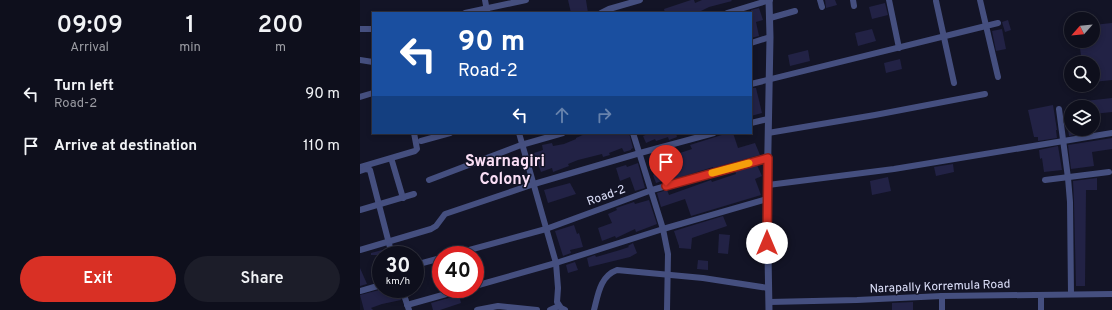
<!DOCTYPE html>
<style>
:root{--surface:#0e0f1c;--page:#1c1d29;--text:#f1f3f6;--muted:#9b9ca3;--line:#2e2f3b;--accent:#d93025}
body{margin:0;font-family:Overpass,sans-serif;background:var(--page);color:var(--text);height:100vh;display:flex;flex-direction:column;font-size:15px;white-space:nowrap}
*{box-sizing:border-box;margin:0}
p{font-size:13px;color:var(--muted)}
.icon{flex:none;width:22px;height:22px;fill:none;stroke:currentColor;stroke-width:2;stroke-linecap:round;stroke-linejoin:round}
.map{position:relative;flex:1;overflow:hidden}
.details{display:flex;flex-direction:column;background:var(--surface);width:360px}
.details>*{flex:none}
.guide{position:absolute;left:12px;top:12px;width:380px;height:122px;border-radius:0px;box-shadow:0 2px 6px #0003,0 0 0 1px var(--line);background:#1a4fa0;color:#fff;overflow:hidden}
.needle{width:26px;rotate:243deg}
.buttons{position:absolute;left:704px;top:12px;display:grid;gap:8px}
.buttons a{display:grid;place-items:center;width:36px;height:36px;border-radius:50%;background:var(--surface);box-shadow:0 2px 6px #0003,0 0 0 1px var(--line);font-size:20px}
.speed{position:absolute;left:12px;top:246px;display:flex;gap:8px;font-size:20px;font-weight:700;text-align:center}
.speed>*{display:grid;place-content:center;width:52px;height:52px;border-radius:50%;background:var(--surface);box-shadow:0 2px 6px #0003,0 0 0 1px var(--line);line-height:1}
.speed small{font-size:10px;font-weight:400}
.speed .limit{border:6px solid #d22;background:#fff;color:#111}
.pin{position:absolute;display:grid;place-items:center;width:34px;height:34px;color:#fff;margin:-41px -17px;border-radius:50% 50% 50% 0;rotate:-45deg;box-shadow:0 0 4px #0007}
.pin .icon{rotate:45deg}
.me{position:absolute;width:44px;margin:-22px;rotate:0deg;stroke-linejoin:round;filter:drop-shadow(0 0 3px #0008)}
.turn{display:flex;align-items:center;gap:14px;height:84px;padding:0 20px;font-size:18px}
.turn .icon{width:52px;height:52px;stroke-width:2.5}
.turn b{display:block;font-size:28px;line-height:34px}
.lanes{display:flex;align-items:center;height:38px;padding:0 20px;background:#0003;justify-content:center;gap:20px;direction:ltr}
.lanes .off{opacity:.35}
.eta{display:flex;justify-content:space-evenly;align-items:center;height:68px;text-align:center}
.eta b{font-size:24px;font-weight:600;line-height:28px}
.cta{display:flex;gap:8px;margin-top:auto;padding:8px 20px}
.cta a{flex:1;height:46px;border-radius:24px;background:var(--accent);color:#fff;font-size:16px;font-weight:600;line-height:46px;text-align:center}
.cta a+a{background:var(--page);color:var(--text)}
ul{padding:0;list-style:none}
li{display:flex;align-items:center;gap:12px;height:52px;padding:0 20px}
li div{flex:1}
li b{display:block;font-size:15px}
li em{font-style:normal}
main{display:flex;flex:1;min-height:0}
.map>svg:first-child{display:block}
.building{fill:#222245}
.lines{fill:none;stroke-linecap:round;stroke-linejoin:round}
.minor{stroke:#454f7f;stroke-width:6}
.tertiary{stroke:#454f7f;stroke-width:7}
.route-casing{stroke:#8d1f18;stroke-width:10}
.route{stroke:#d93025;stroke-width:7}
.slow{stroke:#f59e0b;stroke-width:7}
.labels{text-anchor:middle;stroke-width:3;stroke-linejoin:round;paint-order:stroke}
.street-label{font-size:12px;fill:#dde0fa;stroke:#131426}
.district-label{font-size:16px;font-weight:bold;fill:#fbdff6;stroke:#131426}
</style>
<main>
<section class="details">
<div class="eta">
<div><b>09:09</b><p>Arrival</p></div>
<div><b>1</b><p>min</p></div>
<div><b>200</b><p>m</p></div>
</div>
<ul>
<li><svg class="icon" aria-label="left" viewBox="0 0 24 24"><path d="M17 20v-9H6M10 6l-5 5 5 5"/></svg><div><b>Turn left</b><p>Road-2</p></div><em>90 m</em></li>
<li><svg class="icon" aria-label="arrive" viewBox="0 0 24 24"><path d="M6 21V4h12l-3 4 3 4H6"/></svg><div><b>Arrive at destination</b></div><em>110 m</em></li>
</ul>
<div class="cta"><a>Exit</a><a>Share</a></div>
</section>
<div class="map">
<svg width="752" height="310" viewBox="0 0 752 310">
<rect width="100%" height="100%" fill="#131426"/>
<g class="building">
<path d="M208,0H226L228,13H211Z"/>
<path d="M331,0H334L335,3L342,0H371L372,1L349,7L339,12V13H305L304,9Z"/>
<path d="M465,0H475L477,5L466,8Z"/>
<path d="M525,3L528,15L512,19L509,7Z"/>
<path d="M399,8L403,20L396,22L399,36L391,38V10Z"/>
<path d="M648,20L651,30L645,32L642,22Z"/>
<path d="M752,23V80L733,82V63H722L719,41H733V25Z"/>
<path d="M512,29L516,41L498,46L495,33Z"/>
<path d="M642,29L646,49L636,51L632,31Z"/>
<path d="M448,50L450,61L430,66L428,55Z"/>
<path d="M540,59L542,69L526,73L524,63Z"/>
<path d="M391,88H396L402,113L391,116Z"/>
<path d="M752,98V112L733,114V107H726L725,101Z"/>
<path d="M693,105L697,130H696L697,138L678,141V137H674L668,110Z"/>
<path d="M711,110V127L706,128L704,111Z"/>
<path d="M708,129H725L726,133L709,136Z"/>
<path d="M227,133H269L273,148L271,149V150L264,152L262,148L249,153L250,155L243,157L242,154L218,160L208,164L209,166L193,172L192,168L181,172L174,153L183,150L182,145L192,143L193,146L204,144L216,139V138Z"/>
<path d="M290,133H316L317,137L309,140L308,137L296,141L295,139L286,143L283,136Z"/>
<path d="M368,133H373L378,148L395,143L400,155L353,168V167L309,181L308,179L296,183L293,175L295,174L289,156L298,153L299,155L309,152L310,155L320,152V153L332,149L330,145Z"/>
<path d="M752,138V149L732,152L734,166L711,169L708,145Z"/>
<path d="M698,146L702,170L684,172L682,158L680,159L679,150Z"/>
<path d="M278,163L285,188L275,191L270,177L260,181L256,168L266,165L267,167Z"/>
<path d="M593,164L594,172L576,176L574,167Z"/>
<path d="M397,165L402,176L395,179L401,195L331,216L325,199L301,207L297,193L307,190L309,195L351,180L352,182L376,174L375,171Z"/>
<path d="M528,177L531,191L512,195L510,181Z"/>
<path d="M737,178V190H726L725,286H716L714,202L713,181Z"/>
<path d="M210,183L216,194L188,203L184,190Z"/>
<path d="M289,200L297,224L276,232L275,229L256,238L255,236L242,241L238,228L252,223L248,214L257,210L256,208L274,202L275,204Z"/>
<path d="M363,216L367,226L332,238L331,249L319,248V246L314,231Z"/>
<path d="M214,225L217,234L219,233L223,247L210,250L211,253L203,256L195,231Z"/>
<path d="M359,234L370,235L368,254L358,253Z"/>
<path d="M273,243L277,253L270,257L229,267L227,258L235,255L236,257L260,250L269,247L268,246Z"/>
<path d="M26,249L27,255H11V253Z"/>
<path d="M338,260L348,261V270L337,269Z"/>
<path d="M215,262L218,270L208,273L206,265Z"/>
<path d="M0,268L7,284L0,286Z"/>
<path d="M23,289H38L41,300L22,304L11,308L13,310H4L0,295Z"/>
<path d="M99,295L101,303L80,310H73L71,303Z"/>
<path d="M553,302V310H532V303Z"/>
</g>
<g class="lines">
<g class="minor">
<path d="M125,0L127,11"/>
<path d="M460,0L462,7"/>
<path d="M493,0L494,6"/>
<path d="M529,0L539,48"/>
<path d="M620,0L638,77"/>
<path d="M576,1L594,83"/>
<path d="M105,13L166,0"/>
<path d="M241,13L249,9L280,0"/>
<path d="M367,13L410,0"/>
<path d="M410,18L435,11"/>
<path d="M0,29H13"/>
<path d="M391,43L410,37"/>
<path d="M0,60L13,62"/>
<path d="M391,84L638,23"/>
<path d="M0,97L13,93"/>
<path d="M699,109L708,178L710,202L711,294"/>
<path d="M391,123L408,119"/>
<path d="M159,133L196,263L198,288L197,302L201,308L205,310"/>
<path d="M273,133L303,229L308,254L307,310"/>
<path d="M408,133L515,115L625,94"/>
<path d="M61,141L90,133"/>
<path d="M32,161L43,198"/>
<path d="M0,167L55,151L57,149L54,133"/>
<path d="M0,171L6,169L10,170L32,255"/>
<path d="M69,180L161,145L203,133"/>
<path d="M685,180L749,172"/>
<path d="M408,185L534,169L752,133"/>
<path d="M0,210L54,194"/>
<path d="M0,250L71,229L76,226L85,214L174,184L280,153L354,133"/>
<path d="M91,255L186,229L292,190L409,157"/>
<path d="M55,265L81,258"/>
<path d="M115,286L196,263L303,229L407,199"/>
<path d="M42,289L49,310"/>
<path d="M0,291L21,285"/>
<path d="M681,295V310"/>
<path d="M582,296V310"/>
<path d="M409,302L497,300L582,296L752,294"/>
<path d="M47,305L104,289"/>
<path d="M117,310L138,306L177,310"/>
<path d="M190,310L199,306"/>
<path d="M234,310C238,295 240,276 257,270L343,278L408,288"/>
</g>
<path class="tertiary" d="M409,310L407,199L410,37L409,0"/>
</g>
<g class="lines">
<defs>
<path id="route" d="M306,186L408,158L407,243"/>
</defs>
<use href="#route" class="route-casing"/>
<use href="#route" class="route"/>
<path class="slow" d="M352,173L389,163"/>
</g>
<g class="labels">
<g class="street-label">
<text transform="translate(246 195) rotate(-20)" y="4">Road-2</text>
<text transform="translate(580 286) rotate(-2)" y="4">Narapally Korremula Road</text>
</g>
<g class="district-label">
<text x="145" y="166">Swarnagiri<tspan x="145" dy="18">Colony</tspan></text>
</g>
</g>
</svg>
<div class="buttons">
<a><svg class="needle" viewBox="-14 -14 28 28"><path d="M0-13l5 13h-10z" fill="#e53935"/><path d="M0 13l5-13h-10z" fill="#9b9ca3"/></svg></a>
<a><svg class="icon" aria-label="search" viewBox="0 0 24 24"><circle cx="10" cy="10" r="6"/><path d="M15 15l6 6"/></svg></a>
<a><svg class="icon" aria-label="layers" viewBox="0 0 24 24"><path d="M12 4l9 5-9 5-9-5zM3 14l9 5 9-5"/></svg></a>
</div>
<div class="speed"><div>30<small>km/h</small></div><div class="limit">40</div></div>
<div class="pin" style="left:306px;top:186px;background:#d93025"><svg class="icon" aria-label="arrive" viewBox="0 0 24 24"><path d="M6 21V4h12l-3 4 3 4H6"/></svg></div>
<svg class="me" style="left:407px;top:243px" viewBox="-20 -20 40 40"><circle r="19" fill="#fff"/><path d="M0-13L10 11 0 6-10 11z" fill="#d93025"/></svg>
<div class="guide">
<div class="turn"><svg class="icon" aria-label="left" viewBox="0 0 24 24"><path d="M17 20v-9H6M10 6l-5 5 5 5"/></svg><div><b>90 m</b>Road-2</div></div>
<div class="lanes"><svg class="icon" aria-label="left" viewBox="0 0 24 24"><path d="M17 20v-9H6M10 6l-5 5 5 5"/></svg><svg class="icon off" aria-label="ahead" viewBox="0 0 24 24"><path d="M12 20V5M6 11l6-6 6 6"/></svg><svg class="icon off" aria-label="right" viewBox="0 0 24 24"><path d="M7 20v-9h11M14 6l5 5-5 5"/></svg></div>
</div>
</div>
</main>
